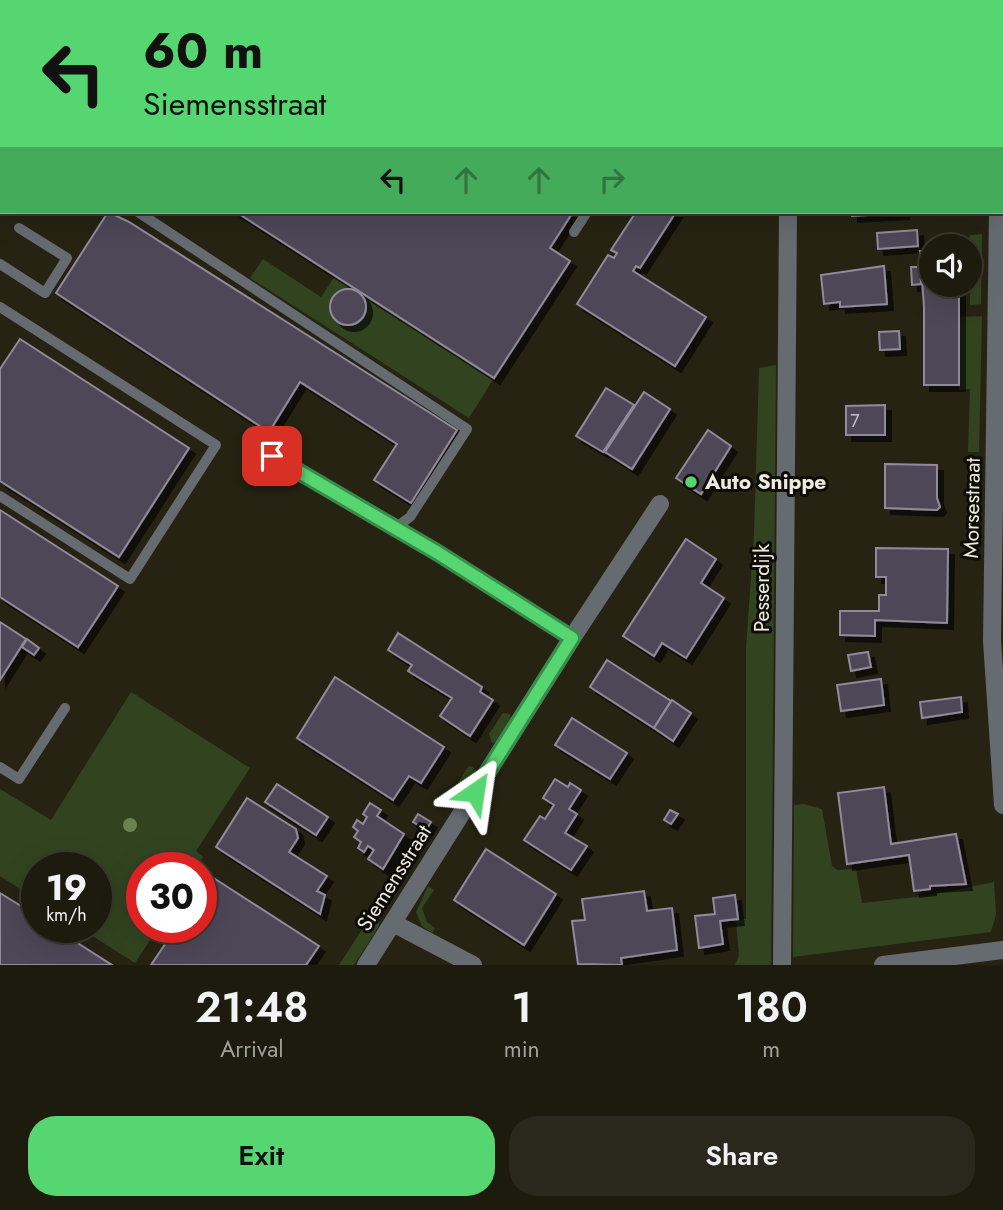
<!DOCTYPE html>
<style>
:root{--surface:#1d1a0e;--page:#2a271c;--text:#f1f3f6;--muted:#a0a19e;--line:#3b382e;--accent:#56d671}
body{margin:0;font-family:Jost,sans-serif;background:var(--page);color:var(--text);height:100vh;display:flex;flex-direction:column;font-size:26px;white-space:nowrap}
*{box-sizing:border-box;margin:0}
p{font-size:23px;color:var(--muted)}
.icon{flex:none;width:38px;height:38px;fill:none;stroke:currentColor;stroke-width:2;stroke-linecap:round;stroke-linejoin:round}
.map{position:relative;height:965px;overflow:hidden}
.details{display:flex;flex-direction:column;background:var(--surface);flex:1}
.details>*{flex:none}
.top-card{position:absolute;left:0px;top:0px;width:1004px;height:214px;box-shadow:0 7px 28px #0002,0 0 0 2px var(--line);background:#56d671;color:#111;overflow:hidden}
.fabs{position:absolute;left:919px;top:234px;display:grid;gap:14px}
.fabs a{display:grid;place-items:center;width:63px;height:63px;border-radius:50%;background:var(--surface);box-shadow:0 7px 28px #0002,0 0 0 2px var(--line);font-size:35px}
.speed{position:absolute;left:21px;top:852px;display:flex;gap:14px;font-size:35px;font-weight:700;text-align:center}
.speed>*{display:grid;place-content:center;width:91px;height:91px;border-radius:50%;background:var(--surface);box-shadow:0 7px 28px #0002,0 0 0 2px var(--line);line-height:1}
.speed small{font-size:18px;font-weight:400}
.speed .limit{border:10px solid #d22;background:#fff;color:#111}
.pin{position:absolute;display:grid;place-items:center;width:60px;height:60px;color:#fff;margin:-30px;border-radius:14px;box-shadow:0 4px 10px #0006}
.me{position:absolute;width:77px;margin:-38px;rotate:32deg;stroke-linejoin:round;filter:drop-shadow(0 0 5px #0008)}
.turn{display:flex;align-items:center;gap:24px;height:147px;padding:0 28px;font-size:32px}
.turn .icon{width:91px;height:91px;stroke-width:2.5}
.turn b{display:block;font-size:49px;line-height:60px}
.lanes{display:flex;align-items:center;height:66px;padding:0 28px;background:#0003;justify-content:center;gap:35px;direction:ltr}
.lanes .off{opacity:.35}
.eta{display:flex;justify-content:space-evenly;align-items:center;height:119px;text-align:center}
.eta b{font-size:42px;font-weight:600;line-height:49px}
.cta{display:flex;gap:14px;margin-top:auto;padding:14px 28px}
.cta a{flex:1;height:80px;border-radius:28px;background:var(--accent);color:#111;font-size:28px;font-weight:600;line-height:80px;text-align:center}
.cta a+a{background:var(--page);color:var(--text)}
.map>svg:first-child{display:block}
.green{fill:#31441f}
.building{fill:#4e4758;stroke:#918a9c;stroke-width:2;filter:url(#shadow)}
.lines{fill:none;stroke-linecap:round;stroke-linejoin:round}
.service{stroke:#666b72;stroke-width:10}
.minor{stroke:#666b72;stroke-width:18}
.tertiary{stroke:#666b72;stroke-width:18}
.tree{fill:#6c8250}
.route-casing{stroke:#388b49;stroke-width:18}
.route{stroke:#56d671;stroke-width:12}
.poi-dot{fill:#56d671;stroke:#0e0c06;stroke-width:2.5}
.labels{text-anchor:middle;stroke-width:6;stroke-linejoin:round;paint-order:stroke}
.number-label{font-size:18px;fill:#c5c1be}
.poi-label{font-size:21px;font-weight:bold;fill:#edeae0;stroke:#0e0c06;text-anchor:start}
.street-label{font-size:21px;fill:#edeae0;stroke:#0e0c06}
</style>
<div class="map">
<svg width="1003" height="965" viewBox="0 0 1003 965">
<defs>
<filter id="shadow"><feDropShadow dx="6" dy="6" stdDeviation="0" flood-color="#0009"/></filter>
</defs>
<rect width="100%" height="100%" fill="#272313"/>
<g class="green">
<path d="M982,234L981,304L970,305V235Z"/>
<path d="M263,259L321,297L335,276L494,378L469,418L250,278Z"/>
<path d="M982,316L979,452H968L970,389L959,390L960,317Z"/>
<path d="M776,365L771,965H735L739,955L736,920L746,919V648L754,535L759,368Z"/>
<path d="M131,692L250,768L196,851L203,857L196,868H142V928H158L135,963L80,928H96V868H37V900L0,876V789L51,820Z"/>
<path d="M503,713L510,714L511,719L497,742L492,743L489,734Z"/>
<path d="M472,766L477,772L460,800L454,799L452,792L468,767Z"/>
<path d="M804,804L822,809L832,866L837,870L856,869L862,903L925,896L994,882L996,914L991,932L793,957L794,805Z"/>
<path d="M428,886L434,890L422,908L427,922L435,928L432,933L422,926L416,912Z"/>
<path d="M372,914L379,920V926L354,965H339Z"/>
</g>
<g class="building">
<path d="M0,0H61L2,2V4Z"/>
<path d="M313,0H673L676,2H312Z"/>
<path d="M108,212L129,222L457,430L411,503L374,480L397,444L300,382L269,432L56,293Z"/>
<path d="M236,212H573L550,248L570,261L494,378Z"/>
<path d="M636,212H676L640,268L636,266L633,271L706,317L675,366L577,304L608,255L614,258L617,253L611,250Z"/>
<path d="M852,212H903V213L852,216Z"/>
<path d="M917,230L918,246L878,249L877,233Z"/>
<path d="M920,251H931V285H959V385H924V307Z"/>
<path d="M884,266L887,304L840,307V302L824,304L821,275Z"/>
<path d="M911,267H920L921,284L912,285Z"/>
<circle cx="348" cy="307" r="18"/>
<path d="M899,331L900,349L880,350L879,332Z"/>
<path d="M20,339L189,448L119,557L0,481V369Z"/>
<path d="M606,388L634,405L603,452L576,436Z"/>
<path d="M644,392L670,409L632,469L605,452Z"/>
<path d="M885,405V435H846V406Z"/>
<path d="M708,430L731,446L701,494L676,478Z"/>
<path d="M885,464L937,465V498L940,507L937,510L885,508Z"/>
<path d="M0,510L118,586L78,647L0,597Z"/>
<path d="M686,539L716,559L701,583L724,598L686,658L662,643L654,656L623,636Z"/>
<path d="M876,548L948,549L947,623L875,620V636L840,635V611H879V595H886V577H876Z"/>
<path d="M0,622L26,639L0,680Z"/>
<path d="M398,633L482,687L480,692L493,700L470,736L440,716L452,698L408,671L412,665L388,650Z"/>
<path d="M27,639L39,648L34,655L22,647Z"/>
<path d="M868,652L871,667L851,671L848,655Z"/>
<path d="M607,660L671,701L654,728L590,687Z"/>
<path d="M335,677L444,747L421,783L409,776L393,800L297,738Z"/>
<path d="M881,679L884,705L841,711L837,685Z"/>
<path d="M961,697L962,712L922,718L920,702Z"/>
<path d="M672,700L691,713L673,741L654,728Z"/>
<path d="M572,718L627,753L610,779L555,745Z"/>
<path d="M555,779L568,787L570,783L581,790L569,809L577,814L565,833L587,846L571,870L524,840L540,816L545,819L554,805L543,798Z"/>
<path d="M277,784L328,817L316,835L265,802Z"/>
<path d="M884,787L891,844L956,834L966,884L930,886V889L914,891L909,855L847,864L838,793Z"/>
<path d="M247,798L296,829L298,838L289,852L327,876L317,891L325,895L320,914L216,847Z"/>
<path d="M370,803L381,810L377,816L404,834L383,869L368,859L374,850L368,846L364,852L358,848L361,842L354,837L358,831L353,827L357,820L363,824L367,817L363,814Z"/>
<path d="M670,810L678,814L671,824L664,820Z"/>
<path d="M418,814L431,822L426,830L413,822Z"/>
<path d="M486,849L556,894L524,945L454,900Z"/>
<path d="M209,875L319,946L306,965H151L176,928H201V888Z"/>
<path d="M644,891L647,911L672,908L677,950L621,958L622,965L578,964L572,921L585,920L582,899Z"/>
<path d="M0,893L37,916V928H54L112,965H0Z"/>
<path d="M735,895L738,919L720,921L723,944L699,948L695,916L715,914L713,898Z"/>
</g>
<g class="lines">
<g class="service">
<path d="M251,0L253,2"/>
<path d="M688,0L690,2"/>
<path d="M262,2L263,0"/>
<path d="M138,212L467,429L410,517L395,528"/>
<path d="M574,232L587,212"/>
<path d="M0,264L45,293L67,258L19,228"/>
<path d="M0,307L216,445L130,579L0,496"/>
<path d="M272,456L438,553L572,638"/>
<path d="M0,767L19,779L65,708"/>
</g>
<g class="minor">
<path d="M790,2V0"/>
<path d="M998,212L992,641L1003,805"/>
<path d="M393,923L473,965"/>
<path d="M366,965L572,638L660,504"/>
<path d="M782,965L788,212"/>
<path d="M883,965L1003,950"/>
</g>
<g class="tertiary">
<path d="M123,2L124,0"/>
<path d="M0,194L2,192"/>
</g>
</g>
<circle class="tree" cx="130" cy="825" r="7"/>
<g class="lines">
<defs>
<path id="route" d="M272,456L438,553L572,638L475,792"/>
</defs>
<use href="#route" class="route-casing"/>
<use href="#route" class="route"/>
</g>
<circle class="poi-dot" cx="691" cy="482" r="7"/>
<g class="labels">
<g class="number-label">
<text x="855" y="427">7</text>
</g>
<g class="poi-label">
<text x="705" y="489">Auto Snippe</text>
</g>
<g class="street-label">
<text transform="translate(972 508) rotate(-89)" y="7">Morsestraat</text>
<text transform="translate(762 588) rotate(-90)" y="7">Pesserdijk</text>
<text transform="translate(394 878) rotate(-58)" y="7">Siemensstraat</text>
</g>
</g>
</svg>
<div class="fabs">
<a><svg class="icon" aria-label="sound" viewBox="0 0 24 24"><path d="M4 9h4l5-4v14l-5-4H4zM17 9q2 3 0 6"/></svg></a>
</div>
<div class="speed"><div>19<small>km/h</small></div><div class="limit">30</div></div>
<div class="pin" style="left:272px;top:456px;background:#d93025"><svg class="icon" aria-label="arrive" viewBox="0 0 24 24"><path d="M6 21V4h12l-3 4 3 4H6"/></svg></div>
<svg class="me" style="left:475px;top:792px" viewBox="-20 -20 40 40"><path d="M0-17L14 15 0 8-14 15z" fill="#56d671" stroke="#fff" stroke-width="4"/></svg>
<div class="top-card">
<div class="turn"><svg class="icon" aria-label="left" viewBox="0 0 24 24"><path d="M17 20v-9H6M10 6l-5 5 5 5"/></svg><div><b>60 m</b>Siemensstraat</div></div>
<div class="lanes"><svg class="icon" aria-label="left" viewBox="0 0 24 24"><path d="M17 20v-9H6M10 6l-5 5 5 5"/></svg><svg class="icon off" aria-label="ahead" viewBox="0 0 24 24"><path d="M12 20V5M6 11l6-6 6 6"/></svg><svg class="icon off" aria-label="ahead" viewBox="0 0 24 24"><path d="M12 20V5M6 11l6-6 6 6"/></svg><svg class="icon off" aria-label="right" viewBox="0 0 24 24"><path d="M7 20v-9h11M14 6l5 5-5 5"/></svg></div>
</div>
</div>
<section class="details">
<div class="eta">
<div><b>21:48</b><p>Arrival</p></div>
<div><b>1</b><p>min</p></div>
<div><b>180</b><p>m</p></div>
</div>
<div class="cta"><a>Exit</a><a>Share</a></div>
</section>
